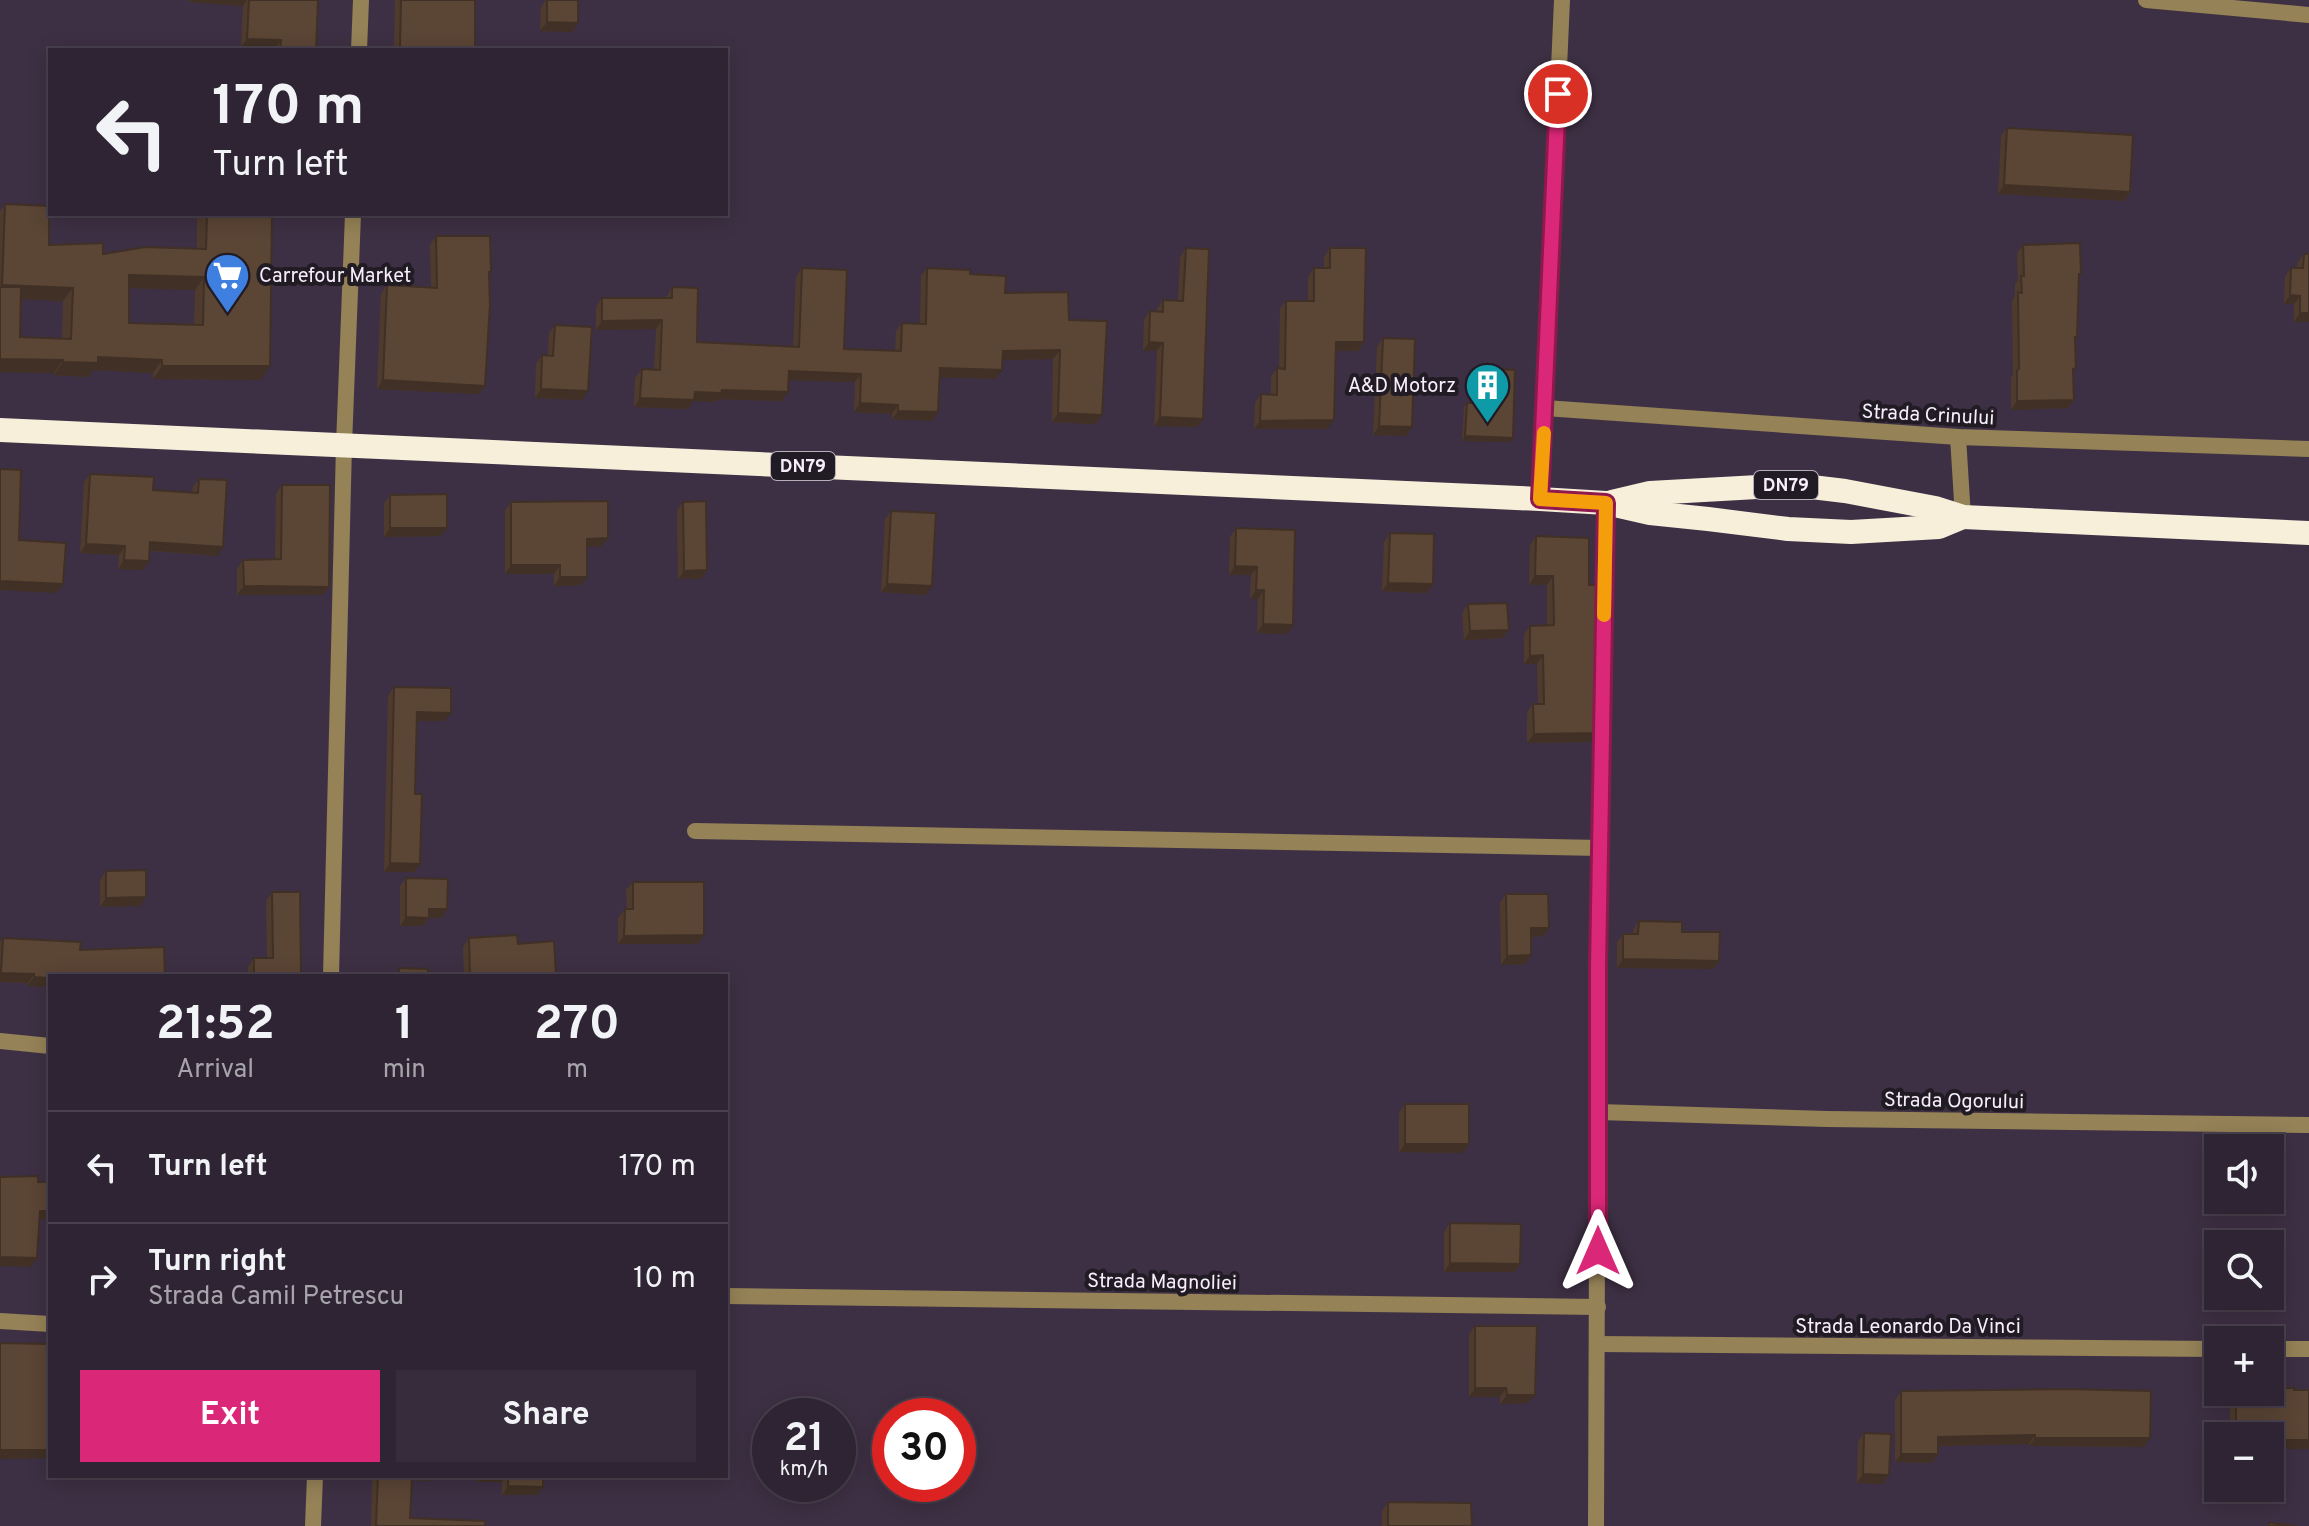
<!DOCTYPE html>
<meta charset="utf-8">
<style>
:root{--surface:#2e2433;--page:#362c3b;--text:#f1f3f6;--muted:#a7a4ac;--line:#49414e;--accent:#db2777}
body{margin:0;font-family:Overpass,sans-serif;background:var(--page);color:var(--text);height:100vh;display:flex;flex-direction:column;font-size:30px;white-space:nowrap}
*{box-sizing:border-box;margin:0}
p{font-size:26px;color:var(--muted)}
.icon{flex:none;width:44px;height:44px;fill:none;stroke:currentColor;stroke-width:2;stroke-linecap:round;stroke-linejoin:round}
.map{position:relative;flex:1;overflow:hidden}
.drawer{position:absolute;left:48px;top:974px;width:680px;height:504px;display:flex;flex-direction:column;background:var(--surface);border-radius:0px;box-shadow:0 4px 20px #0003,0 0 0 2px var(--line)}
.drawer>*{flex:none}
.hud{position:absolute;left:48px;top:48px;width:680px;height:168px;border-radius:0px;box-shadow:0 4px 20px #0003,0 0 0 2px var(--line);background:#2e2433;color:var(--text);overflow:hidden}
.buttons{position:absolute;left:2204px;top:1134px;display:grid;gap:16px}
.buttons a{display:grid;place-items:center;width:80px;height:80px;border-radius:0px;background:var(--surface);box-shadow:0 4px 20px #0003,0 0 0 2px var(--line);font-size:40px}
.speed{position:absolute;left:752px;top:1398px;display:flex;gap:16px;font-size:40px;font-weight:700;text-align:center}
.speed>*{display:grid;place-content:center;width:104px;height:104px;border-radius:50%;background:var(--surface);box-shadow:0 4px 20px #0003,0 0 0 2px var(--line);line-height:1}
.speed small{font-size:20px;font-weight:400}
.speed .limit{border:12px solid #d22;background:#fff;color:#111}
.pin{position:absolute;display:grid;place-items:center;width:68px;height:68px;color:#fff;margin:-34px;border:4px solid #fff;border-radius:50%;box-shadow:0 2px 8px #0007}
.me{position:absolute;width:88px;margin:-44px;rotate:0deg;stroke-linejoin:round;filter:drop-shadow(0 0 6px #0008)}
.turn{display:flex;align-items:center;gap:28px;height:168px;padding:0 32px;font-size:36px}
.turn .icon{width:104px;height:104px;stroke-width:2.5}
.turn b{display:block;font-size:56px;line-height:68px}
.eta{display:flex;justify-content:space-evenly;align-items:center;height:136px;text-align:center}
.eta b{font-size:48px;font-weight:700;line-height:56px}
.cta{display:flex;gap:16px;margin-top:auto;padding:16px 32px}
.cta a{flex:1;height:92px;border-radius:0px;background:var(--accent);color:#fff;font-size:32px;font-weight:700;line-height:92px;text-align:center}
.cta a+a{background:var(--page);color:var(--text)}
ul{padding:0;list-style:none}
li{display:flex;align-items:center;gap:24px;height:112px;padding:0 32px;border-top:2px solid var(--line)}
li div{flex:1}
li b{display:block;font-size:30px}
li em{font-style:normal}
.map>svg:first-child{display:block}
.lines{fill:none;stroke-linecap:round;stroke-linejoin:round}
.street{stroke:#958257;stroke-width:16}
.highway{stroke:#f8efdb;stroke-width:24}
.wall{fill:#4e3b2e;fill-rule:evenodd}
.shaded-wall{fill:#403025}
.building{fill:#5b4535;stroke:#403025;stroke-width:2;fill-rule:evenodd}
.route-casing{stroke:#8e194d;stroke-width:20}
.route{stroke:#db2777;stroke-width:14}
.slow{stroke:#f59e0b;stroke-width:14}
.labels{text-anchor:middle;stroke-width:8;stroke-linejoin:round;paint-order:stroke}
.shield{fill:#211b24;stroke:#b6afba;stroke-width:2}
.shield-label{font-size:18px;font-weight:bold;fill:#f6eefb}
.poi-label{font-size:20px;fill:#f6eefb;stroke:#211b24;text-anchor:start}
.street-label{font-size:20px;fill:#f6eefb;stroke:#211b24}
</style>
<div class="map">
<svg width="2309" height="1526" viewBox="0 0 2309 1526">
<rect width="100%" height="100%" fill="#3e3044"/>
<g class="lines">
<g class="street">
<path d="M2146,0L2309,15"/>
<path d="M359,50L361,0"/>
<path d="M1545,408L1958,437L2309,449"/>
<path d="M1958,437L1963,517"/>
<path d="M1540,499L1562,0"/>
<path d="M695,831L1601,848"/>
<path d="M331,976L344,445L353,214"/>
<path d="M0,1041L50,1046"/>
<path d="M1598,1112L1827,1119L2309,1125"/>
<path d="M726,1296L1598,1307"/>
<path d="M0,1321L50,1324"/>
<path d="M1598,1344L2218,1349"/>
<path d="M2270,1349H2309"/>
<path d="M313,1526L315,1476"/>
<path d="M1596,1526L1598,967L1606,503"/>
</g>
<g class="highway">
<path d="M0,430L1540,499L1606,503L1650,513L1708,519L1788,529L1851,532L1939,527L1963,517"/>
<path d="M1612,502L1650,493L1795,485L1845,491L1935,508L1963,517L2309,533"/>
</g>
</g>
<g class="wall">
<path d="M189,0H318L316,50H275V49L241,47L243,6L189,2Z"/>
<path d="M395,0H475V50H394Z"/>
<path d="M546,0H578L572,32L540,31L541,7Z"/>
<path d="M2007,128L2130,192L2124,201L1998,194L2001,136Z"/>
<path d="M5,204L49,245L103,254L197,249V214H272L261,380L153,379V373L93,370L89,377L54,375V373L0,372V211ZM129,288L195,290L194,325L129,323ZM21,299L63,301L62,339L20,337Z"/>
<path d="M436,236L489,275L485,386L479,394L377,389L381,294L387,285L431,287L430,245Z"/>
<path d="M2023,245L2079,278L2073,372L2074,400L2068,408L2011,410V378L2013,375L2012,301L2015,296V284L2018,280L2017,253Z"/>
<path d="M1186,248L1203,419L1197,427L1154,426L1157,351H1143L1144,320L1150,311L1157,312V309L1163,300H1178L1180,257Z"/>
<path d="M1330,248L1364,342L1358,351H1336L1328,429H1254L1255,403L1261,394L1271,395V377L1277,368H1279L1280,309L1286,301H1308V277L1314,268H1324V257Z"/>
<path d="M2304,254H2309V322H2294V304H2284L2285,277L2291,268H2297L2298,262Z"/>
<path d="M802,268L844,349L895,351L896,331L902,323H920L921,276L927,268L970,274L1005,293L1069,320L1102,415L1096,424L1052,422L1053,359L1003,360L996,379L939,377L932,421L892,419V414L854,412L855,382L789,380L788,392L782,401L718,399L715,402L693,401L688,409L634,407L635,378L642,369L654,370L656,329L596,330V307L602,298H666L672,287L697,342L793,347L796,277Z"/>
<path d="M555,325L582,400L535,398L536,364L542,355H548L549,333Z"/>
<path d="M1383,338L1406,436L1373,435L1377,347Z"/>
<path d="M1482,368L1510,442L1462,441L1464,407L1467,403H1478L1479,373Z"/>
<path d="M90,474L153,490L192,493L193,487L199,479L217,556L150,551L149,561L143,570L118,569L119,555L80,553L84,482Z"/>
<path d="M282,485L329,587L322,595H237V569L243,560L275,559L276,494Z"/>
<path d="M390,495L441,536L384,537V504Z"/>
<path d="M511,502L601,547H587V577L581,585L554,586V574H505V511Z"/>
<path d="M683,502L707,570L701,579H678L677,510Z"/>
<path d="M891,511L926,595L881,592L885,519Z"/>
<path d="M1236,528L1295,530L1287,634L1257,633L1258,599H1250L1251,575H1229L1230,537Z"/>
<path d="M1390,533L1427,593L1382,591L1384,542Z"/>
<path d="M1536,536L1589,585L1591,742L1527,743V713L1533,704H1538L1537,664H1524V634L1530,626L1547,625V585H1529L1530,545Z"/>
<path d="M1468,604L1509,630L1503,638L1464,640L1462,613Z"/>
<path d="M394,687L445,721H417L415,794L420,864L414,872H384L388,696Z"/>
<path d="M106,871L140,906L100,907V880Z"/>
<path d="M406,878L447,909L441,918H428L423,926H400V886Z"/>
<path d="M633,882L698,944H618V918L625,909H627L626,890Z"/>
<path d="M272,892L301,976H248V967L254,958H267L266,901Z"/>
<path d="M1506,894L1549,928L1543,936L1531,937V955L1525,964L1501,965L1500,903Z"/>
<path d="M1639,921L1682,932L1719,961L1713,969L1617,968V943L1623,934H1633V930Z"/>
<path d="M3,938L50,976V987L27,986L28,983L0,982V942Z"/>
<path d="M469,938L518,944L556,976H464L463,947Z"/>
<path d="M1405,1104L1463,1153L1399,1152V1113Z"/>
<path d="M1450,1223L1520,1264L1514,1272H1444V1232Z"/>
<path d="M1475,1326L1528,1403L1500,1404V1397H1469V1334Z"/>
<path d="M1901,1391L2144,1447L2029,1446V1444L1938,1446L1932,1463L1895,1462V1400Z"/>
<path d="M2233,1392H2270L2309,1449H2270V1436H2230V1396Z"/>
<path d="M1864,1433L1889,1475L1883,1484L1857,1483L1858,1442Z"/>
<path d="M372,1476H436L433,1481L412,1480L410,1518L485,1526H371Z"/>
<path d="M477,1476H543V1487L537,1495H502V1482H477Z"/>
<path d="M1388,1502L1472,1526H1382V1511Z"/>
</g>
<g class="shaded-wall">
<path d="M191,0H247L243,6L189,2Z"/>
<path d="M547,22L578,23L572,32L540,31Z"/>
<path d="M247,39L281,40L275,49L241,47Z"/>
<path d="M400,48L475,50H399Z"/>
<path d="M2004,185L2130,192L2124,201L1998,194Z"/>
<path d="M129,275L204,277L195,290L120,288Z"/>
<path d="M2,285L73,288L63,301L0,298V287Z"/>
<path d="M2290,295L2300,296L2294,304H2284Z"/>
<path d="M2300,313H2309V322H2294Z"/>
<path d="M662,320L656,329L596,330L602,321Z"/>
<path d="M1149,342L1163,343L1157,351H1143Z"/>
<path d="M1336,342H1364L1358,351H1330Z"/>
<path d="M1060,350L1053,359L997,360L1003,351Z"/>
<path d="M98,357L162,360L153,373L93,370L89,377L54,375L63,362Z"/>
<path d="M0,359L63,360L54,373L0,372Z"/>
<path d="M162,366H270L261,380L153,379Z"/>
<path d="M940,368L1002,370L996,379L934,377Z"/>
<path d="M789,371L861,374L855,382L783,380Z"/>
<path d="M383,380L485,386L479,394L377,389Z"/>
<path d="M541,389L588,391L582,400L535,398Z"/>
<path d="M722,390L788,392L782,401L718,399L715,402L693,401L688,409L634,407L640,398Z"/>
<path d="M2074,400L2068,408L2011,410L2017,401Z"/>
<path d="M860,403L898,405L892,414L854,412Z"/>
<path d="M898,411L938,412L932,421L892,419Z"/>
<path d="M1058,413L1102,415L1096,424L1052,422Z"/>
<path d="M1160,417L1203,419L1197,427L1154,426Z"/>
<path d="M1334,420L1328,429H1254L1260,421Z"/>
<path d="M1379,426L1412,427L1406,436L1373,435Z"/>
<path d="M1465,436L1513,438L1510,442L1462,441Z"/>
<path d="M390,528H447L441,536L384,537Z"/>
<path d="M608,538L601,547H580L587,539Z"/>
<path d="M150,542L223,547L217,556L144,550Z"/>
<path d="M86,544L125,546L119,555L80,553Z"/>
<path d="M124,560L149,561L143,570L118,569Z"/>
<path d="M511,565H560L554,574H505Z"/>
<path d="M1235,566L1257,567L1251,575H1229Z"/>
<path d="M707,570L701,579H678L684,571Z"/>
<path d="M1535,576H1553L1547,585H1529Z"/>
<path d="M560,577H587L581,585L554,586Z"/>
<path d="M0,581L63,584L57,593L0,590Z"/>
<path d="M1388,583L1433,584L1427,593L1382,591Z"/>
<path d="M887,584L932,586L926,595L881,592Z"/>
<path d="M244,586L329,587L322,595H237Z"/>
<path d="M1256,590H1264L1258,599H1250Z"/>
<path d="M1263,624L1293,625L1287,634L1257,633Z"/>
<path d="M1509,630L1503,638L1464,640L1470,631Z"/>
<path d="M1543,655L1537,664H1524L1530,656Z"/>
<path d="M417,712L451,713L445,721H411Z"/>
<path d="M1597,733L1591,742L1527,743L1534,734Z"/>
<path d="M390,863L420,864L414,872H384Z"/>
<path d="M146,897L140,906L100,907L106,898Z"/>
<path d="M429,909H447L441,918H428L423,926H400L406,917Z"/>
<path d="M1531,928H1549L1543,936L1525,937Z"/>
<path d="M704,935L698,944H618L624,936Z"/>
<path d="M1531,955L1525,964L1501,965L1507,956Z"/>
<path d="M1623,959L1719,961L1713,969L1617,968Z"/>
<path d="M1,973L34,974L28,983L0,982V975Z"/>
<path d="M34,977L50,978V987L27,986Z"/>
<path d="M1405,1144H1469L1463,1153L1399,1152Z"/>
<path d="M40,1211H50V1219H33Z"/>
<path d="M0,1257L37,1258L31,1267L0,1266Z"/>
<path d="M1450,1263L1520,1264L1514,1272H1444Z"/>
<path d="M1475,1388H1506L1500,1397H1469Z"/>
<path d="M1507,1395H1535L1528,1403L1500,1404Z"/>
<path d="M2035,1435L2029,1444L1932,1446L1938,1437Z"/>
<path d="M2035,1438H2150L2144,1447L2029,1446Z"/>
<rect x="2270" y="1440" width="39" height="9"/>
<path d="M0,1450H50V1458L0,1459Z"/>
<path d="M1901,1454H1938L1932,1463L1895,1462Z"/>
<path d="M1863,1474L1889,1475L1883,1484L1857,1483Z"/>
<path d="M409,1476H436L433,1481L406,1480Z"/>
<path d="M481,1476H506L502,1482H477Z"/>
<path d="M508,1486L543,1487L537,1495H502Z"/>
</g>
<g class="building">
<path d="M249,0H318L316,50H280L281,40L247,39Z"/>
<path d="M401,0H475V50L400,48Z"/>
<path d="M547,0H578V23L547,22Z"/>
<path d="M2007,128L2133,135L2130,192L2004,185Z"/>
<path d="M5,204L49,206V245L103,243V254L145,247L206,249L207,214H272L270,366H162V360L98,357V363L63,362V360L0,359V287H21L20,337L71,339L73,288L2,285ZM129,275L204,277L203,325L129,323Z"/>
<path d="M436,236H490L491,272H489L490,304L485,386L383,380L387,285L437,288Z"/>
<path d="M2080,243L2081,274H2079L2077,337H2075L2076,368L2073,369L2074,400L2017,401V370L2019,369L2018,292L2022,293L2021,276H2024L2023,245Z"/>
<path d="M1186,248L1209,249L1203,419L1160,417L1163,343L1149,342L1150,311L1163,312V300L1183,301Z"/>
<path d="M1330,248H1366L1364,342H1336L1334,420L1260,421L1261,394L1277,395V368L1285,369L1286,301H1314V268H1330Z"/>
<path d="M2304,254H2309V313H2300V296L2290,295L2291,268H2303Z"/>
<path d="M802,268L847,270L844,349L901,351L902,323L926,324L927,268L970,270V274L1006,276L1005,293L1068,292L1069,320L1107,321L1102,415L1058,413L1060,350L1003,351L1002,370L940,368L938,412L898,411V405L860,403L861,374L789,371L788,392L722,390L721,393L695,392L694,400L640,398L642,369L660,370L662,320L602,321V298H672V287L698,288L697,342L799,347Z"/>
<path d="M555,325L592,327L588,391L541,389L542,355L553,356Z"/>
<path d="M1383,338L1415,339L1412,427L1379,426Z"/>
<path d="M1482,368L1515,370L1513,438L1465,436L1467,403H1481Z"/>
<path d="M0,469L21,470L19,540L66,543L63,584L0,581Z"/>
<path d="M90,474L154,477L153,490L198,493L199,479L227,480L223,547L150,542L149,561L124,560L125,546L86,544Z"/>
<path d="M282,485H330L329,587L244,586L243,560L281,559Z"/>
<path d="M447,494V528H390V495Z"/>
<path d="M608,501V538L587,539V577H560V565H511V502Z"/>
<path d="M706,501L707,570L684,571L683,502Z"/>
<path d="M891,511L936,513L932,586L887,584Z"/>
<path d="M1236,528L1295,530L1293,625L1263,624L1264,590H1256L1257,567L1235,566Z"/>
<path d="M1390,533L1434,534L1433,584L1388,583Z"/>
<path d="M1536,536L1589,538V585H1600L1597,733L1534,734L1533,704H1544L1543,655L1530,656V626L1554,625L1553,576H1535Z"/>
<path d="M1507,603L1509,630L1470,631L1468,604Z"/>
<path d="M394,687L451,688V713L417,712L415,794H422L420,864L390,863Z"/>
<path d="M146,870V897L106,898V871Z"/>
<path d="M406,878L448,879L447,909H429V918L406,917Z"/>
<path d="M633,882H704V935L624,936L625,909H633Z"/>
<path d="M272,892H300L301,976H254V958H273Z"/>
<path d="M1506,894H1548L1549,928H1531V955L1507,956Z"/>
<path d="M1639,921L1682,922V932H1720L1719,961L1623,959V934H1638Z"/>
<path d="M517,935L518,944L554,941L556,976H470L469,938Z"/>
<path d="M3,938L81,942L80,950L164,947L165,976H50V978L34,977V974L1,973Z"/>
<path d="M399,968L428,969V976H399Z"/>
<rect x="1405" y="1104" width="64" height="40"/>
<path d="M38,1176V1182H50V1211H40L37,1258L0,1257V1177Z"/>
<path d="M1450,1223L1521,1224L1520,1264L1450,1263Z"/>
<path d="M1475,1326H1537L1535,1395H1507L1506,1388H1475Z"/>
<path d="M0,1343L50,1344V1450H0Z"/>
<path d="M2270,1388H2294V1390H2309V1440H2270V1436H2236V1392H2270Z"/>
<path d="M2066,1389L2151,1391L2150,1438H2035V1435L1938,1437V1454H1901V1391Z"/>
<path d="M1864,1433L1891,1434L1889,1475L1863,1474Z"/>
<path d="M378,1476H412L410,1518L485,1521V1526H376Z"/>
<path d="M508,1476H543V1487L508,1486Z"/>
<path d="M1388,1502L1471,1503L1472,1526H1388Z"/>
<path d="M2269,1523L2297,1526H2269Z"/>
</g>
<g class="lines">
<defs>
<path id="route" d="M1558,94L1540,499L1606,503L1598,967V1251"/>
</defs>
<use href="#route" class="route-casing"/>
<use href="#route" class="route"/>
<path class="slow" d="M1544,433L1540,499L1606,503L1604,615"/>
</g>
<defs>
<symbol id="supermarket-pin" viewBox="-11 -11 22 30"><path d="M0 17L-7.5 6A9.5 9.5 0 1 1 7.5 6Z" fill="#3f7fe0" stroke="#211b24"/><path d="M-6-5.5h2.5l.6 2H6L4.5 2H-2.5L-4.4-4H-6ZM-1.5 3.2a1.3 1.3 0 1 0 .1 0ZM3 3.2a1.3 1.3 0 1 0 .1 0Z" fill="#fff"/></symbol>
<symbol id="building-pin" viewBox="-11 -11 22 30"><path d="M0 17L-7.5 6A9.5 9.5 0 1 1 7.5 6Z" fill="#0f9aa8" stroke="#211b24"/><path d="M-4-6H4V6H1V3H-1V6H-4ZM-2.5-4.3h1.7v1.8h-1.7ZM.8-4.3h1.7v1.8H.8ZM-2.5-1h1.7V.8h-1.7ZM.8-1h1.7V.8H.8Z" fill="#fff"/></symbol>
</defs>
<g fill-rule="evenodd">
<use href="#supermarket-pin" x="202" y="250" width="51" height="69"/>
<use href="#building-pin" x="1462" y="360" width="51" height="69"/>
</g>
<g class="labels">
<g class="shield">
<rect x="771" y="452" width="64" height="28" rx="6"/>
<rect x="1754" y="471" width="64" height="28" rx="6"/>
</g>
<g class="shield-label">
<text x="803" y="472">DN79</text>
<text x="1786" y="491">DN79</text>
</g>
<g class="poi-label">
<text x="259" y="282">Carrefour Market</text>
<text x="1456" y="392" text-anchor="end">A&amp;D Motorz</text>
</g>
<g class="street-label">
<text transform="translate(1928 414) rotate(3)" y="7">Strada Crinului</text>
<text transform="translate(1954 1100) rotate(1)" y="7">Strada Ogorului</text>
<text transform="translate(1162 1281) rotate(1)" y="7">Strada Magnoliei</text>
<text x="1908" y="1333">Strada Leonardo Da Vinci</text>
</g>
</g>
</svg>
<div class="buttons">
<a><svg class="icon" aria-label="sound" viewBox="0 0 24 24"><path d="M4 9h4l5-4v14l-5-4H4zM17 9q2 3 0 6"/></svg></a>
<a><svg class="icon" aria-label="search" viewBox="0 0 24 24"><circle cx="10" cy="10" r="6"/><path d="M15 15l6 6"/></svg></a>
<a>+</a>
<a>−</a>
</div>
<div class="speed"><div>21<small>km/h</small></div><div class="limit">30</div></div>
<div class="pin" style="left:1558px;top:94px;background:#d93025"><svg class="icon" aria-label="arrive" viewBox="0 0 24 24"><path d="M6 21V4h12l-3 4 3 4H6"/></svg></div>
<svg class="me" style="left:1598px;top:1251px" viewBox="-20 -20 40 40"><path d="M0-17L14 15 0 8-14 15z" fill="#db2777" stroke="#fff" stroke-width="4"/></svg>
<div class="hud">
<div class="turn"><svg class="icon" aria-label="left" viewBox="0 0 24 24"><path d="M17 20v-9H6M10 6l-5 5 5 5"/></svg><div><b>170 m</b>Turn left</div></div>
</div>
<section class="drawer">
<div class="eta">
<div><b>21:52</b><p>Arrival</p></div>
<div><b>1</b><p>min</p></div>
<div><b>270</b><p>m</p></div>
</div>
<ul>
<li><svg class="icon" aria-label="left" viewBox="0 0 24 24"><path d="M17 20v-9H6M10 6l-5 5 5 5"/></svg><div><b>Turn left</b></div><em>170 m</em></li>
<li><svg class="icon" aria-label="right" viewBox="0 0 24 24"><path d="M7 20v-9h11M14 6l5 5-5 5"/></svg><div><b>Turn right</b><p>Strada Camil Petrescu</p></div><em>10 m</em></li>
</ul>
<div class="cta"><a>Exit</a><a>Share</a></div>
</section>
</div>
